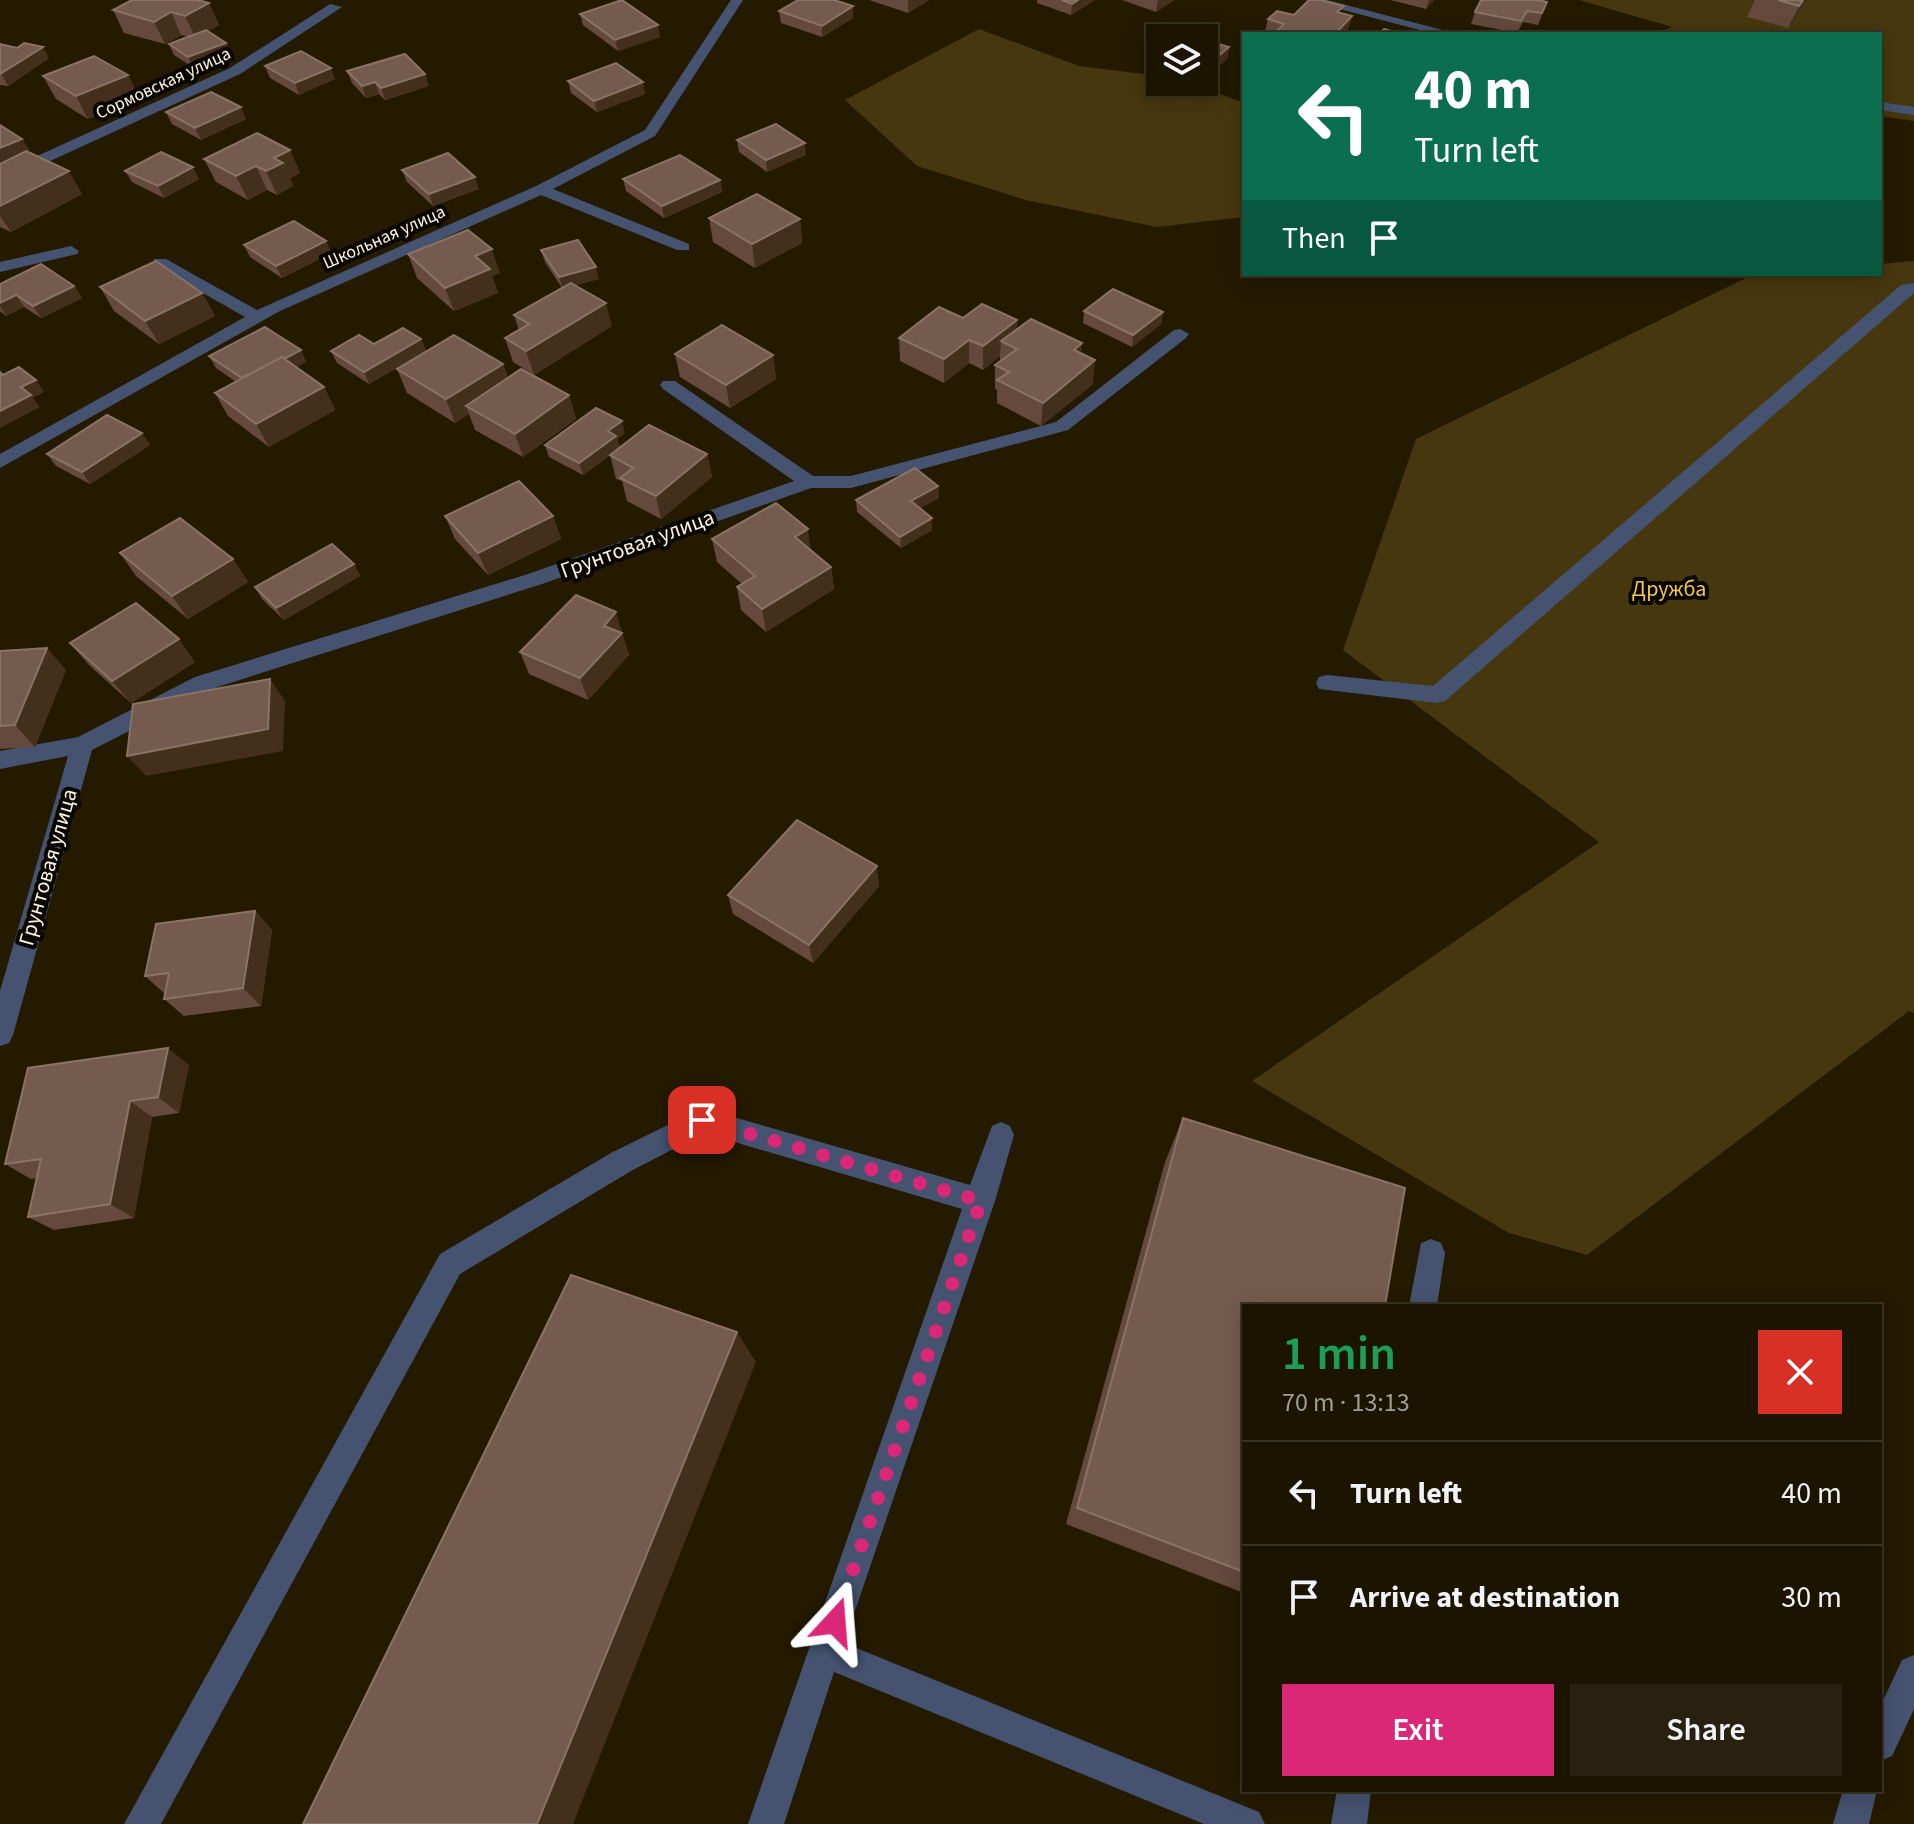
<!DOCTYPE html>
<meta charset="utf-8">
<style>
:root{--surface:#1b1400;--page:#28210f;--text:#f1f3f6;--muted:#a09e99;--line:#393322;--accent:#db2777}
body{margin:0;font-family:"Source Sans 3",sans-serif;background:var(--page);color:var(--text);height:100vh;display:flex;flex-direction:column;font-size:30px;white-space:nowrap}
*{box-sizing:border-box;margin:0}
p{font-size:26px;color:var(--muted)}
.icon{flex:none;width:44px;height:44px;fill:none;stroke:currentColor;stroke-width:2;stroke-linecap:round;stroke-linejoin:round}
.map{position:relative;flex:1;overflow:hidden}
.side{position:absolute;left:1242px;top:1304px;width:640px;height:488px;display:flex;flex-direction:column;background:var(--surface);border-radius:0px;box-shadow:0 4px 20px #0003,0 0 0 2px var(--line)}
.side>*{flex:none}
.banner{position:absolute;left:1242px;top:32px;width:640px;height:244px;border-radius:0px;box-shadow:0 4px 20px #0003,0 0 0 2px var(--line);background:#0b6e4f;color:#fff;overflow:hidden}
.buttons{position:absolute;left:1146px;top:24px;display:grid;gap:16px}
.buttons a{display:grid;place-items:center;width:72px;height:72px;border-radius:0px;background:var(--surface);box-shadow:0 4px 20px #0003,0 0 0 2px var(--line);font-size:40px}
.pin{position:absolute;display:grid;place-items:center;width:68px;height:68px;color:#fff;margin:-34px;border-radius:16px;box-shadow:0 4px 12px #0006}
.me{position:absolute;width:88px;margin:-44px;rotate:19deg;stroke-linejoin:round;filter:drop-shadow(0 0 6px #0008)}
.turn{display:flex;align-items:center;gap:28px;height:168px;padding:0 40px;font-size:36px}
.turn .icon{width:104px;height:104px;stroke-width:2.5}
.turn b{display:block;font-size:56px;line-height:68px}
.then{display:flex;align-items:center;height:76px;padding:0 40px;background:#0003;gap:16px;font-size:30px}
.round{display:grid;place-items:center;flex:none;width:84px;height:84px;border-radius:0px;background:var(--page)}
.head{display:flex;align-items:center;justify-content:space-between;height:136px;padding:0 40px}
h1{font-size:48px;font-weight:600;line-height:60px;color:#1e9e55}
.primary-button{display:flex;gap:16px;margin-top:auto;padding:16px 40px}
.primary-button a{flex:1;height:92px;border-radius:0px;background:var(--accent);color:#fff;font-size:32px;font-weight:600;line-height:92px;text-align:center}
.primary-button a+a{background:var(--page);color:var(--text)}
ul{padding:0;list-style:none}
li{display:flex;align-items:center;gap:24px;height:104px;padding:0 40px;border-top:2px solid var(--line)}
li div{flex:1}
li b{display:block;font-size:30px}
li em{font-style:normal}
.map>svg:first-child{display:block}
.green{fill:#46370e}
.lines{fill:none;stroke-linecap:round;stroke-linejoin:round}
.minor{fill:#455370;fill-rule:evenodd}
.wall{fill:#64493c}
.shaded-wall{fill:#442e1c}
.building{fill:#745b4d;stroke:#897365;stroke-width:2}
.route{stroke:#db2777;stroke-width:14;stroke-dasharray:0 25.2}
.labels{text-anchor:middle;stroke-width:8;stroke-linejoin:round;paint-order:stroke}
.far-street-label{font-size:18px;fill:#f9f3e2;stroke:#090600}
.street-label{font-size:22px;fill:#f9f3e2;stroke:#090600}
.park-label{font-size:22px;fill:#f3c84f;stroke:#090600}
</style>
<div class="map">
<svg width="1914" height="1824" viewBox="0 0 1914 1824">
<rect width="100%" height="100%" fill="#241a00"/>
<g class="green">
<path d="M1579,0H1914V121L1880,116V34H1656L1672,27Z"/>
<path d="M979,29L1079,66L1160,76V82H1187L1244,103V217L1157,227L1026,200L917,166L845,100Z"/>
<path d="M1914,261V1013L1909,1011L1587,1255L1509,1233L1252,1081L1599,842L1343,650L1416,439L1754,274H1880V264Z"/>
</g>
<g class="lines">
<g class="minor">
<path d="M731,0H743L655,136L553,189L689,244V250H677L541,195L280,311L0,468V454L245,317L154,265V259H166L257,310L536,186L645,130Z"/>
<path d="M1305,0H1327L1458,34H1435Z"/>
<path d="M330,4L342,7L240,74L0,184V173L230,68Z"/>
<path d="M1880,102L1914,107V115L1880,110Z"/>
<path d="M71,246L79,251L77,254L0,272V262Z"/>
<path d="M1914,283V293L1445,701L1437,703L1319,689L1316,683L1319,677L1327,675L1433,686L1901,285Z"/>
<path d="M1180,329L1189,334L1186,338L1068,430L851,488H811L542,584L211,689L92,750L13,1035L9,1043L0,1046V991L68,756L0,769V751L78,737L195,677L528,574L794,481L663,389L660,385L663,381H675L813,476H851L1056,422L1174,330Z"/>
<path d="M702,1108L970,1185L992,1126L1001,1122L1010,1126L1014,1135L995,1201L844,1643L1259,1812L1265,1824H1204L834,1672L784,1824H748L962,1209L704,1133L631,1171L460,1274L161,1824H124L440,1254L611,1153Z"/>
<path d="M1431,1239L1441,1243L1445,1253L1437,1306H1409L1421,1243Z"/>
<path d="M1914,1655V1709L1892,1756L1880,1761V1707L1902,1660Z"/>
<path d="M1337,1790H1371L1367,1824H1331Z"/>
<path d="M1843,1790H1877L1869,1824H1833Z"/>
</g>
</g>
<g class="wall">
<path d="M869,0H929L908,13Z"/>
<path d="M1037,0H1095L1071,15L1037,3Z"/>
<path d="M1122,0H1174L1156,12Z"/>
<path d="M1390,0H1434L1426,9Z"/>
<path d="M1755,0H1809L1788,28L1747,17Z"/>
<path d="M1547,2L1538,25L1523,22L1517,33L1471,24L1475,12Z"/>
<path d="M209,3L219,25L208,31L226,43L231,54L194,68L174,55L169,44L189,37L181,35L165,44L124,33L113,10Z"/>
<path d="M842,3L853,18L822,37L781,23L779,11Z"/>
<path d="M580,14L660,37L618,51L583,25Z"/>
<path d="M1342,14L1349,28L1343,34H1274L1265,31L1268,19L1294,15Z"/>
<path d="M1204,40L1229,47L1227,59L1208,75L1204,73Z"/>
<path d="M0,44L49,58L8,86L0,85Z"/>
<path d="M265,66L335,79L299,95L270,78Z"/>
<path d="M347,71L429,86L385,100L379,94L366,98L352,83Z"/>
<path d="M128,75L139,98L88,119L56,99L43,76Z"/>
<path d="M568,81L645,94L597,112L571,93Z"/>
<path d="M166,112L246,119L201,140L172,124Z"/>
<path d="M0,125L22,139L29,150L27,152L82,194L11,232L0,227V164L14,157L0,163Z"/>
<path d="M737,140L806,155L767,172L739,152Z"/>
<path d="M290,150L300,173L290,178L293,186L277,195L267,190L248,200L216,182L204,159Z"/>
<path d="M402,170L479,189L433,206L407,182Z"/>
<path d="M125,171L199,179L164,198L132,182Z"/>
<path d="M623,179L720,180L722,192L664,218L626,191Z"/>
<path d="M709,218L800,219L802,243L755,268L713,242Z"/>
<path d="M326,241L331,253L282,278L250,257L244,245Z"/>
<path d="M541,250L599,279L575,285L612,326L534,375L513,362L505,338L519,330L514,315L562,288L545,262Z"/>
<path d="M408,254L500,273L492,276L498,293L454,311L417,278Z"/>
<path d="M0,284L74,286L82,298L41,318L24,307L6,316L0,311Z"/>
<path d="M100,287L202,293L215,316L159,344L114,311Z"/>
<path d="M1084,311L1163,312L1161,324L1132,347L1083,323Z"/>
<path d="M963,318L1017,320L1016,330L1081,354L1093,384L1041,426L997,403V390L995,389V365L1000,361V356L983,370L969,363L944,383L900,361L899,338Z"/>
<path d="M421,339L426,351L369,384L337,363L331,351Z"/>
<path d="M301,350L306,362L296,367L324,387L335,410L269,447L228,416L215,393L236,382L216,368L209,356Z"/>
<path d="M675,354L773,355L776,379L730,408L680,377Z"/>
<path d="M503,364L508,378L569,395L576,419L523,457L475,430L469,414L455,423L407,393L397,369Z"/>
<path d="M142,433L150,445L90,484L56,466L47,454Z"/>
<path d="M625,433L617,439L620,447L707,454L712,477L661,519L627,501L622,481L616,479L610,455L614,452L583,475L549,457L545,445Z"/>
<path d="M938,486L939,498L920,508L932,530L901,548L857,512L856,500Z"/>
<path d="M445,516H553L561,539L488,575L455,539Z"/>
<path d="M712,539L810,550L831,567L834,589L766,632L741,610L737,587L742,584L717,562Z"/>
<path d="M120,553L233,559L248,582L188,619L136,576Z"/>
<path d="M354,564L360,576L284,620L262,599L255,587Z"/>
<path d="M624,634L622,635L629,655L588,700L529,674L520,652Z"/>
<path d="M70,643L195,662L131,703L89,665Z"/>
<path d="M0,651L66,670L35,747L0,749Z"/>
<path d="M879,886L813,963L733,914L728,895Z"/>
<path d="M255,911L272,930L261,1006L184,1016L164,999L165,994L145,976Z"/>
<path d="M189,1065L179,1113L152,1117L134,1218L54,1230L28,1217L37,1178L31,1179L5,1164Z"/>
<path d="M1183,1118L1244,1306V1593L1066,1524L1165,1162Z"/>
</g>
<g class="shaded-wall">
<path d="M908,0H929L908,13Z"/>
<path d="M1078,0H1095L1071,15L1072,4Z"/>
<path d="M1158,0H1174L1156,12Z"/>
<path d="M1429,0H1434L1426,9Z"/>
<path d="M1803,0H1809L1788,28L1799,6Z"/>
<path d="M209,3L219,25L196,39L185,16Z"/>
<path d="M853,6V18L822,37V26Z"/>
<path d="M171,12L181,35L165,44L154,22Z"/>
<path d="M1352,16L1349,28L1343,34H1335Z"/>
<path d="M658,25L660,37L618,51L615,40Z"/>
<path d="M226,43L231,54L194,68L188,57Z"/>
<path d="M43,47L49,58L8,86L1,74Z"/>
<path d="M1229,47L1227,59L1208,75L1210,63Z"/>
<path d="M331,68L335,79L299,95L295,83Z"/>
<path d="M425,74L429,86L385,100L381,88Z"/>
<path d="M128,75L139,98L88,119L76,96Z"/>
<path d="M375,82L379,94L366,98L362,86Z"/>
<path d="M643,82L645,94L597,112L594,101Z"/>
<path d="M241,107L246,119L201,140L195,128Z"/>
<path d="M22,139L29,150L0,163V148Z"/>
<path d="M805,143L806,155L767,172L766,160Z"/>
<path d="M290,150L300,173L290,178L293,186L277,195L266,171L274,158Z"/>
<path d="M256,166L267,190L248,200L236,176Z"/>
<path d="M193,167L199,179L164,198L158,186Z"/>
<path d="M69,171L82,194L11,232L0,216V206Z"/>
<path d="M475,177L479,189L433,206L429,194Z"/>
<path d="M720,180L722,192L664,218L662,206Z"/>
<path d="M800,219L802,243L755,268L752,244Z"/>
<path d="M326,241L331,253L282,278L276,266Z"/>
<path d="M492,249L500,273L492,276L498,293L454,311L445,288L475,256Z"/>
<path d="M596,267L599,279L563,289L559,277Z"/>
<path d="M74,286L82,298L41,318L33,306Z"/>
<path d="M202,293L215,316L159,344L145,321Z"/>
<path d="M16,295L24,307L6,316L0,306V303Z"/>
<path d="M606,303L612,326L534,375L526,351Z"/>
<path d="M1163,312L1161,324L1132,347L1133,335Z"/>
<path d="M1017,320L1016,343L1001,341L1000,356L983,370V346Z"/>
<path d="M421,339L426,351L369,384L364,372Z"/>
<path d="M969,340V363L944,383V359Z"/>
<path d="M1082,343L1080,367L1074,350Z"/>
<path d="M301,350L306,362L252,393L246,381Z"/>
<path d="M773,355L776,379L730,408L726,385Z"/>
<path d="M1095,360L1093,384L1041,426L1043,403Z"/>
<path d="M503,364L511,388L466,406L469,414L455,423L446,399Z"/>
<path d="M36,380L44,392L33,398L40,407L0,428V411L21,387Z"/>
<path d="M324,387L335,410L269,447L256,424Z"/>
<path d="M569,395L576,419L523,457L515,434Z"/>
<path d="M622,421L625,433L617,439L620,448L583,475L579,463L608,431Z"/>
<path d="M142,433L150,445L90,484L82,472Z"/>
<path d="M707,454L712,477L661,519L656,496Z"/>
<path d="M938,486L939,498L912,513L911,501Z"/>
<path d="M553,516L561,539L488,575L478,553Z"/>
<path d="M932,518V530L901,548L900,537Z"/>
<path d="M808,529L811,552L795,537Z"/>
<path d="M233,559L248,582L188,619L172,596Z"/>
<path d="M354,564L360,576L284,620L276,608Z"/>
<path d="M831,567L834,589L766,632L762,609Z"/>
<path d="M616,612L629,655L588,700L580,678L604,626Z"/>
<path d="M179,639L195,662L131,703L112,681Z"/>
<path d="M47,648L66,670L35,747L15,725Z"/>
<path d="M270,679L285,701L283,751L146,776L127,756Z"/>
<path d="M877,866L879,886L813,963L809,945Z"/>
<path d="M255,911L272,930L261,1006L243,988Z"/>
<path d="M168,1048L189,1065L179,1113L158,1097Z"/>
<path d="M130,1101L152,1117L134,1218L110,1204Z"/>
<path d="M737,1332L756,1362L573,1824H537Z"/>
</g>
<g class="building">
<path d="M132,0H198L209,3L185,16L171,12L154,22L113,10Z"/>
<path d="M622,0L658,25L615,40L580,14Z"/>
<path d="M798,0H834L853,6L822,26L779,11Z"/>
<path d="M1062,0H1078L1072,4Z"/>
<path d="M1309,0H1320L1344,6L1337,12L1352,16L1335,34H1274L1284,24L1268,19L1277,11L1294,15Z"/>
<path d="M1481,0H1538L1547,2L1542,13L1527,11L1521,21L1475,12Z"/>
<path d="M1778,0H1803L1799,6Z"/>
<path d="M1384,29L1402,34H1379Z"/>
<path d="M206,30L226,43L188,57L169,44Z"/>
<path d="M1204,40L1229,47L1210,63L1204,61Z"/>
<path d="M24,43L43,47L0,74V44L17,48Z"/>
<path d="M301,51L331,68L295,83L265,66Z"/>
<path d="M405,54L425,74L381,88L375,82L362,86L347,71Z"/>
<path d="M94,56L128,75L76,96L43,76Z"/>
<path d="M616,63L643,82L594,101L568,81Z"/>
<path d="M211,92L241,107L195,128L166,112Z"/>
<path d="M776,124L805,143L766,160L737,140Z"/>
<path d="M0,125L22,139L0,148Z"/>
<path d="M257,133L290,150L274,158L283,163L266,171L256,166L236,176L204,159Z"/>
<path d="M26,151L69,171L0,206V164Z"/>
<path d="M161,152L193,167L158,186L125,171Z"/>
<path d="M448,153L475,177L429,194L402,170Z"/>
<path d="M680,155L720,180L662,206L623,179Z"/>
<path d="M757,194L800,219L752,244L709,218Z"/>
<path d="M294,221L326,241L276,266L244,245Z"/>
<path d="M468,230L492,249L475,256L490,269L445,288L408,254Z"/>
<path d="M578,240L596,267L559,277L541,250Z"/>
<path d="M156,261L202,293L145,321L100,287Z"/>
<path d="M41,264L74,286L33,306L16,295L0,303V284Z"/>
<path d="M571,283L606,303L526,351L505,338L529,324L514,315Z"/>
<path d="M1113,289L1163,312L1133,335L1084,311Z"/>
<path d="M982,304L1017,320L983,346L969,340L944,359L899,338L939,307L963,318Z"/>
<path d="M1031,319L1082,343L1074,350L1095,360L1043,403L997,380L1009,372L995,365L1017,349L1001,341Z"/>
<path d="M722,325L773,355L726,385L675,354Z"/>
<path d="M265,327L301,350L284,359L282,357L242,378L209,356Z"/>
<path d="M403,328L421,339L364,372L331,351L359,335L374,344Z"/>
<path d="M454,335L503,364L446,399L397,369Z"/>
<path d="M282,357L324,387L256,424L215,393Z"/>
<path d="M19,367L36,380L21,387L31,395L0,411V372L3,375Z"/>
<path d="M521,369L569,395L515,434L466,406Z"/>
<path d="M596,408L622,421L608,431L616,436L579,463L545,445Z"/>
<path d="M107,415L142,433L82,472L47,454Z"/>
<path d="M649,425L707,454L656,496L620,478L633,468L610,455Z"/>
<path d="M915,468L938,486L911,501L932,518L900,537L856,500Z"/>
<path d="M519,481L553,516L478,553L445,516Z"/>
<path d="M776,503L808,529L795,537L831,567L762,609L737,587L755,576L712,539Z"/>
<path d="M180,518L233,559L172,596L120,553Z"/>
<path d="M332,544L354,564L276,608L255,587Z"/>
<path d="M576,595L616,612L604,626L622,633L580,678L520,652Z"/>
<path d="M136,603L179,639L112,681L70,643Z"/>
<path d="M47,648L15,725L0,726V651Z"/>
<path d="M270,679L268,729L127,756L133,704Z"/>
<path d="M797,820L877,866L809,945L728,895Z"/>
<path d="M255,911L243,988L164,999L169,973L145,976L156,924Z"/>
<path d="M168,1048L158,1097L130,1101L110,1204L28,1217L41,1159L5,1164L28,1068Z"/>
<path d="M1183,1118L1405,1188L1385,1306H1244V1572L1077,1508Z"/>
<path d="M571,1275L737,1332L537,1824H303Z"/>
</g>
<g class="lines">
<path class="route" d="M702,1120L981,1201L835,1622"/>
</g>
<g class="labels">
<g class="far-street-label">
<text transform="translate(163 83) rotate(-25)" y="6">Сормовская улица</text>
<text transform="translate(384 237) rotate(-24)" y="6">Школьная улица</text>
</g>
<g class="street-label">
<text transform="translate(637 543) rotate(-20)" y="8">Грунтовая улица</text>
<text transform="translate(47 867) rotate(-74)" y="8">Грунтовая улица</text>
</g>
<g class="park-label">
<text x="1669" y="596">Дружба</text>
</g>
</g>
</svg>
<div class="buttons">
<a><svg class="icon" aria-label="layers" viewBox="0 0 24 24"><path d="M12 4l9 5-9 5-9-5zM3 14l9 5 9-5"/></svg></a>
</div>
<div class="pin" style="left:702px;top:1120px;background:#d93025"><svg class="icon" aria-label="arrive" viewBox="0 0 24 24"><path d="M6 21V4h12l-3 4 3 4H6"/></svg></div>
<svg class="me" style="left:835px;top:1622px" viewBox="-20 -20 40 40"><path d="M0-17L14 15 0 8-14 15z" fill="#db2777" stroke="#fff" stroke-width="4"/></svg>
<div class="banner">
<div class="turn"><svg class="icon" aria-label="left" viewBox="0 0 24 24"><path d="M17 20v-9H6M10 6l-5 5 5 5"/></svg><div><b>40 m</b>Turn left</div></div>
<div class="then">Then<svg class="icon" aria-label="arrive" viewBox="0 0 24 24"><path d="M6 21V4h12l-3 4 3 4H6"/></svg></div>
</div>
<section class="side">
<div class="head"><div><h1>1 min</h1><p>70 m · 13:13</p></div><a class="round" style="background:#d93025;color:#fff"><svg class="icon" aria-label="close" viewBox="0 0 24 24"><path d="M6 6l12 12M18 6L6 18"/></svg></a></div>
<ul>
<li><svg class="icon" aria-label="left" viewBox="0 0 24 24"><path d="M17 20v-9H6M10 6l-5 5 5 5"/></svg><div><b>Turn left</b></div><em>40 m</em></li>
<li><svg class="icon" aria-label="arrive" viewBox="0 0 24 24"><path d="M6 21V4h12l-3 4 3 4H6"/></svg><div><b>Arrive at destination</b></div><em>30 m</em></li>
</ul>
<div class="primary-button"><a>Exit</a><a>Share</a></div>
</section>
</div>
